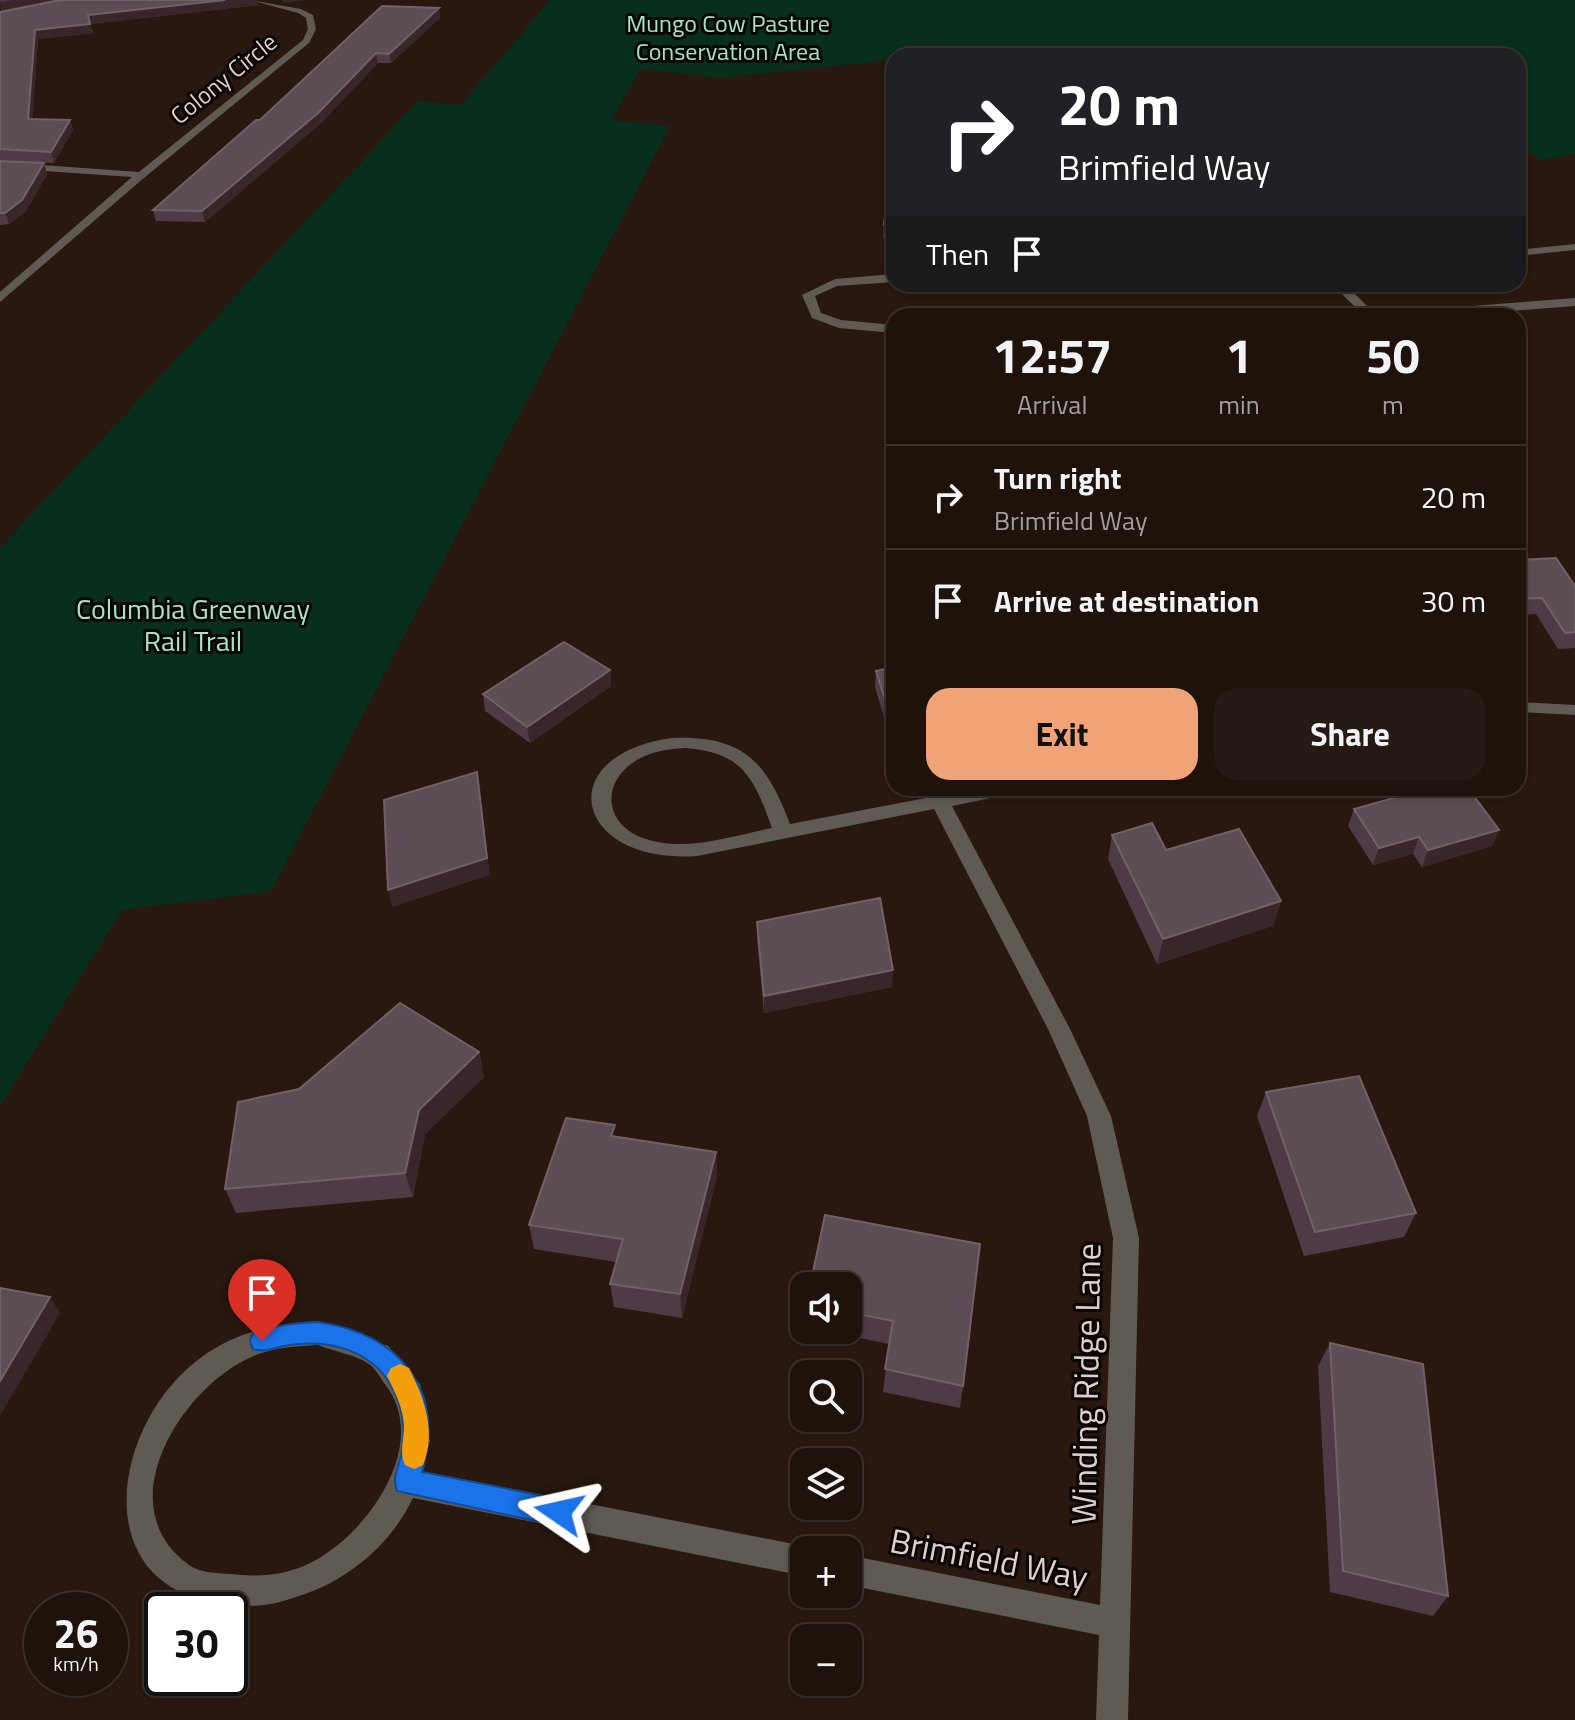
<!DOCTYPE html>
<meta charset="utf-8">
<style>
:root{--surface:#1e120b;--page:#261b14;--text:#f1f3f6;--muted:#a19e9d;--line:#3c322c;--accent:#efa377}
body{margin:0;font-family:"Titillium Web",sans-serif;background:var(--page);color:var(--text);height:100vh;display:flex;flex-direction:column;font-size:30px;white-space:nowrap}
*{box-sizing:border-box;margin:0}
p{font-size:26px;color:var(--muted)}
.icon{flex:none;width:44px;height:44px;fill:none;stroke:currentColor;stroke-width:2;stroke-linecap:round;stroke-linejoin:round}
.map{position:relative;flex:1;overflow:hidden}
.side{position:absolute;left:886px;top:308px;width:640px;height:488px;display:flex;flex-direction:column;background:var(--surface);border-radius:24px;box-shadow:0 2px 6px #0004,0 0 0 2px var(--line)}
.side>*{flex:none}
.top-card{position:absolute;left:886px;top:48px;width:640px;height:244px;border-radius:24px;box-shadow:0 2px 6px #0004,0 0 0 2px var(--line);background:#202124;color:#fff;overflow:hidden}
.controls{position:absolute;left:790px;top:1272px;display:grid;gap:16px}
.controls a{display:grid;place-items:center;width:72px;height:72px;border-radius:16px;background:var(--surface);box-shadow:0 2px 6px #0004,0 0 0 2px var(--line);font-size:40px}
.speed{position:absolute;left:24px;top:1592px;display:flex;gap:16px;font-size:40px;font-weight:700;text-align:center}
.speed>*{display:grid;place-content:center;width:104px;height:104px;border-radius:50%;background:var(--surface);box-shadow:0 2px 6px #0004,0 0 0 2px var(--line);line-height:1}
.speed small{font-size:20px;font-weight:400}
.speed .limit{border:4px solid #111;border-radius:12px;background:#fff;color:#111}
.pin{position:absolute;display:grid;place-items:center;width:68px;height:68px;color:#fff;margin:-82px -34px;border-radius:50% 50% 50% 0;rotate:-45deg;box-shadow:0 0 8px #0007}
.pin .icon{rotate:45deg}
.me{position:absolute;width:88px;margin:-44px;rotate:281deg;stroke-linejoin:round;filter:drop-shadow(0 0 6px #0008)}
.turn{display:flex;align-items:center;gap:28px;height:168px;padding:0 40px;font-size:36px}
.turn .icon{width:104px;height:104px;stroke-width:2.5}
.turn b{display:block;font-size:56px;line-height:68px}
.then{display:flex;align-items:center;height:76px;padding:0 40px;background:#0003;gap:16px;font-size:30px}
.eta{display:flex;justify-content:space-evenly;align-items:center;height:136px;text-align:center}
.eta b{font-size:48px;font-weight:700;line-height:56px}
.cta{display:flex;gap:16px;margin-top:auto;padding:16px 40px}
.cta a{flex:1;height:92px;border-radius:24px;background:var(--accent);color:#111;font-size:32px;font-weight:700;line-height:92px;text-align:center}
.cta a+a{background:var(--page);color:var(--text)}
ul{padding:0;list-style:none}
li{display:flex;align-items:center;gap:24px;height:104px;padding:0 40px;border-top:2px solid var(--line)}
li div{flex:1}
li b{display:block;font-size:30px}
li em{font-style:normal}
.map>svg:first-child{display:block}
.green{fill:#082e1d}
.lines{fill:none;stroke-linecap:round;stroke-linejoin:round}
.minor{fill:#5f5b53;fill-rule:evenodd}
.wall{fill:#4d3c46}
.shaded-wall{fill:#38272a}
.building{fill:#5c4c54;stroke:#706167;stroke-width:2}
.route{fill:#1a73e8;stroke:#114b97;stroke-width:2}
.slow{fill:#f59e0b}
.labels{text-anchor:middle;stroke-width:6;stroke-linejoin:round;paint-order:stroke}
.far-park-label{font-size:24px;fill:#a2e5c1;stroke:#0b0503}
.far-street-label{font-size:24px;fill:#ddd1cb;stroke:#0b0503}
.park-label{font-size:28px;fill:#a2e5c1;stroke:#0b0503}
.near-street-label{font-size:34px;fill:#ddd1cb;stroke:#0b0503}
</style>
<div class="map">
<svg width="1575" height="1720" viewBox="0 0 1575 1720">
<rect width="100%" height="100%" fill="#28180f"/>
<path class="green" d="M550,0H1575V154L1540,160L1518,143V56H894V60L719,78L641,69L611,120L670,126L271,891L122,910L0,1106V548L418,101L461,105Z"/>
<g class="lines">
<g class="minor">
<path d="M250,0L301,9L313,15L316,29L309,43L145,177L0,302V292L132,177L0,168V162L139,172L303,40L308,29L306,18L298,13Z"/>
<path d="M1575,244V250L1518,256V250Z"/>
<path d="M894,274V282L837,286L815,296L821,313L841,320L894,325V333L839,328L812,318L802,295L835,279Z"/>
<path d="M1332,284H1345L1377,316H1364Z"/>
<path d="M1575,298V306L1444,316H1391L1397,312Z"/>
<path d="M1518,702L1575,705V715L1518,712Z"/>
<path d="M672,738C743,735 767,762 790,824L978,788H1019L1010,794L952,806L1070,1029L1111,1116L1139,1238L1128,1720H1096L1099,1635L848,1585V1555L1100,1605L1113,1238L1087,1116L1048,1029L934,809L697,856C574,865 549,755 672,738ZM685,748C743,752 754,778 772,828C732,836 683,853 643,838C603,823 601,781 637,760C652,751 669,749 685,748Z"/>
<path d="M318,1321L388,1346L420,1384L430,1441L421,1471L804,1546L814,1550H804V1576L413,1498C390,1546 346,1582 296,1597C266,1607 256,1607 225,1604C83,1589 112,1420 203,1356C237,1332 277,1323 318,1321ZM318,1345C333,1351 356,1355 369,1364C375,1368 380,1377 384,1383C432,1442 369,1533 312,1562C286,1576 258,1577 230,1574C216,1573 201,1573 189,1565C108,1507 179,1392 247,1359C268,1348 294,1346 318,1345Z"/>
</g>
</g>
<g class="wall">
<path d="M0,0H257L258,5L90,24L93,33L38,39L32,119L70,120L73,130L54,163L0,160V12H2Z"/>
<path d="M441,17L391,63H378L320,124L205,222L156,221L153,210L260,120Z"/>
<path d="M0,161L44,163L47,174L26,211L9,224L0,225Z"/>
<path d="M894,187V239L883,238L884,225Z"/>
<path d="M1518,560L1575,586V648L1558,649L1536,614L1518,615Z"/>
<path d="M894,667V746L893,747L875,687L876,671Z"/>
<path d="M610,670L611,686L530,743L485,711L483,694Z"/>
<path d="M1354,809L1499,830L1492,846L1422,867L1413,854L1373,865L1348,826Z"/>
<path d="M1112,835L1166,850L1281,901L1273,926L1157,964L1108,859Z"/>
<path d="M757,922L892,987L764,1013L757,939Z"/>
<path d="M479,1052L484,1077L425,1134L413,1197L236,1213L225,1189Z"/>
<path d="M1266,1092L1416,1213L1404,1237L1304,1256L1257,1116Z"/>
<path d="M616,1136L716,1152L717,1176L682,1318L614,1307L610,1284L616,1262L534,1249L529,1225Z"/>
<path d="M825,1215L963,1386L960,1408L883,1392L889,1344L822,1330H848V1286Z"/>
<path d="M1330,1343L1448,1596L1433,1616L1330,1592L1318,1366Z"/>
</g>
<g class="shaded-wall">
<path d="M13,0H61L2,12L0,2Z"/>
<path d="M225,0H257L258,5L90,24L88,15Z"/>
<path d="M282,0H307L283,3Z"/>
<path d="M439,8L441,17L391,63L389,54Z"/>
<path d="M90,24L93,33L38,39L32,129L28,119L35,30Z"/>
<path d="M376,53L378,63L320,124L205,222L202,211Z"/>
<path d="M70,120L73,130L54,163L51,152Z"/>
<path d="M44,163L47,174L26,211L9,224L5,213Z"/>
<path d="M610,670L611,686L530,743L527,727Z"/>
<path d="M477,772L490,875L392,907L388,890Z"/>
<path d="M1499,830L1492,846L1422,867L1428,850Z"/>
<path d="M1419,837L1413,854L1373,865L1379,848Z"/>
<path d="M1281,901L1273,926L1157,964L1163,939Z"/>
<path d="M893,970L892,987L764,1013V996Z"/>
<path d="M479,1052L484,1077L425,1134L413,1197L405,1173L419,1110Z"/>
<path d="M716,1152L717,1176L682,1318L680,1294Z"/>
<path d="M50,1297L60,1313L0,1416V1381Z"/>
</g>
<g class="building">
<path d="M60,0H225L88,15L90,24L35,30L28,119L70,120L51,152L0,149V12Z"/>
<path d="M382,6L439,8L389,54L376,53L318,113L202,211L153,210L256,120H260Z"/>
<path d="M0,161L44,163L22,200L5,213H0Z"/>
<path d="M889,185L894,187V226L884,225Z"/>
<path d="M1556,558L1575,586V632L1565,633L1542,598L1518,599V560Z"/>
<path d="M564,642L610,670L527,727L483,694Z"/>
<path d="M894,667V728L876,671Z"/>
<path d="M477,772L487,858L388,890L384,800Z"/>
<path d="M1429,788H1468L1499,830L1428,850L1419,837L1379,848L1354,809Z"/>
<path d="M1152,823L1166,850L1239,829L1281,901L1163,939L1112,835Z"/>
<path d="M880,898L893,970L764,996L757,922Z"/>
<path d="M400,1003L479,1052L419,1110L405,1173L225,1189L238,1102L299,1089Z"/>
<path d="M1359,1076L1416,1213L1315,1232L1266,1092Z"/>
<path d="M566,1118L615,1125L611,1136L716,1152L680,1294L610,1284L623,1239L529,1225Z"/>
<path d="M825,1215L980,1244L963,1386L885,1369L893,1321L848,1312V1286H810Z"/>
<path d="M0,1288L50,1297L0,1381Z"/>
<path d="M1330,1343L1423,1364L1448,1596L1343,1571Z"/>
</g>
<path class="route" d="M318,1322C399,1334 446,1388 422,1472L559,1499L569,1503L573,1512L569,1522L559,1526L397,1491C392,1478 398,1469 401,1456C407,1427 402,1398 384,1375C361,1347 323,1340 289,1345C276,1347 266,1353 253,1349L250,1341L253,1333C274,1325 295,1323 318,1322Z"/>
<path class="slow" d="M400,1364L409,1368C424,1398 437,1431 423,1465L414,1469L405,1465C399,1452 404,1440 404,1426C403,1407 395,1392 387,1376L391,1368Z"/>
<g class="labels">
<g class="far-park-label">
<text x="728" y="32">Mungo Cow Pasture<tspan x="728" dy="28">Conservation Area</tspan></text>
</g>
<g class="far-street-label">
<text transform="translate(224 79) rotate(-39)" y="8">Colony Circle</text>
</g>
<g class="park-label">
<text x="193" y="619">Columbia Greenway<tspan x="193" dy="32">Rail Trail</tspan></text>
</g>
<g class="near-street-label">
<text transform="translate(1086 1384) rotate(-89)" y="12">Winding Ridge Lane</text>
<text transform="translate(989 1559) rotate(11)" y="12">Brimfield Way</text>
</g>
</g>
</svg>
<div class="controls">
<a><svg class="icon" aria-label="sound" viewBox="0 0 24 24"><path d="M4 9h4l5-4v14l-5-4H4zM17 9q2 3 0 6"/></svg></a>
<a><svg class="icon" aria-label="search" viewBox="0 0 24 24"><circle cx="10" cy="10" r="6"/><path d="M15 15l6 6"/></svg></a>
<a><svg class="icon" aria-label="layers" viewBox="0 0 24 24"><path d="M12 4l9 5-9 5-9-5zM3 14l9 5 9-5"/></svg></a>
<a>+</a>
<a>−</a>
</div>
<div class="speed"><div>26<small>km/h</small></div><div class="limit">30</div></div>
<div class="pin" style="left:262px;top:1341px;background:#d93025"><svg class="icon" aria-label="arrive" viewBox="0 0 24 24"><path d="M6 21V4h12l-3 4 3 4H6"/></svg></div>
<svg class="me" style="left:559px;top:1512px" viewBox="-20 -20 40 40"><path d="M0-17L14 15 0 8-14 15z" fill="#1a73e8" stroke="#fff" stroke-width="4"/></svg>
<div class="top-card">
<div class="turn"><svg class="icon" aria-label="right" viewBox="0 0 24 24"><path d="M7 20v-9h11M14 6l5 5-5 5"/></svg><div><b>20 m</b>Brimfield Way</div></div>
<div class="then">Then<svg class="icon" aria-label="arrive" viewBox="0 0 24 24"><path d="M6 21V4h12l-3 4 3 4H6"/></svg></div>
</div>
<section class="side">
<div class="eta">
<div><b>12:57</b><p>Arrival</p></div>
<div><b>1</b><p>min</p></div>
<div><b>50</b><p>m</p></div>
</div>
<ul>
<li><svg class="icon" aria-label="right" viewBox="0 0 24 24"><path d="M7 20v-9h11M14 6l5 5-5 5"/></svg><div><b>Turn right</b><p>Brimfield Way</p></div><em>20 m</em></li>
<li><svg class="icon" aria-label="arrive" viewBox="0 0 24 24"><path d="M6 21V4h12l-3 4 3 4H6"/></svg><div><b>Arrive at destination</b></div><em>30 m</em></li>
</ul>
<div class="cta"><a>Exit</a><a>Share</a></div>
</section>
</div>
